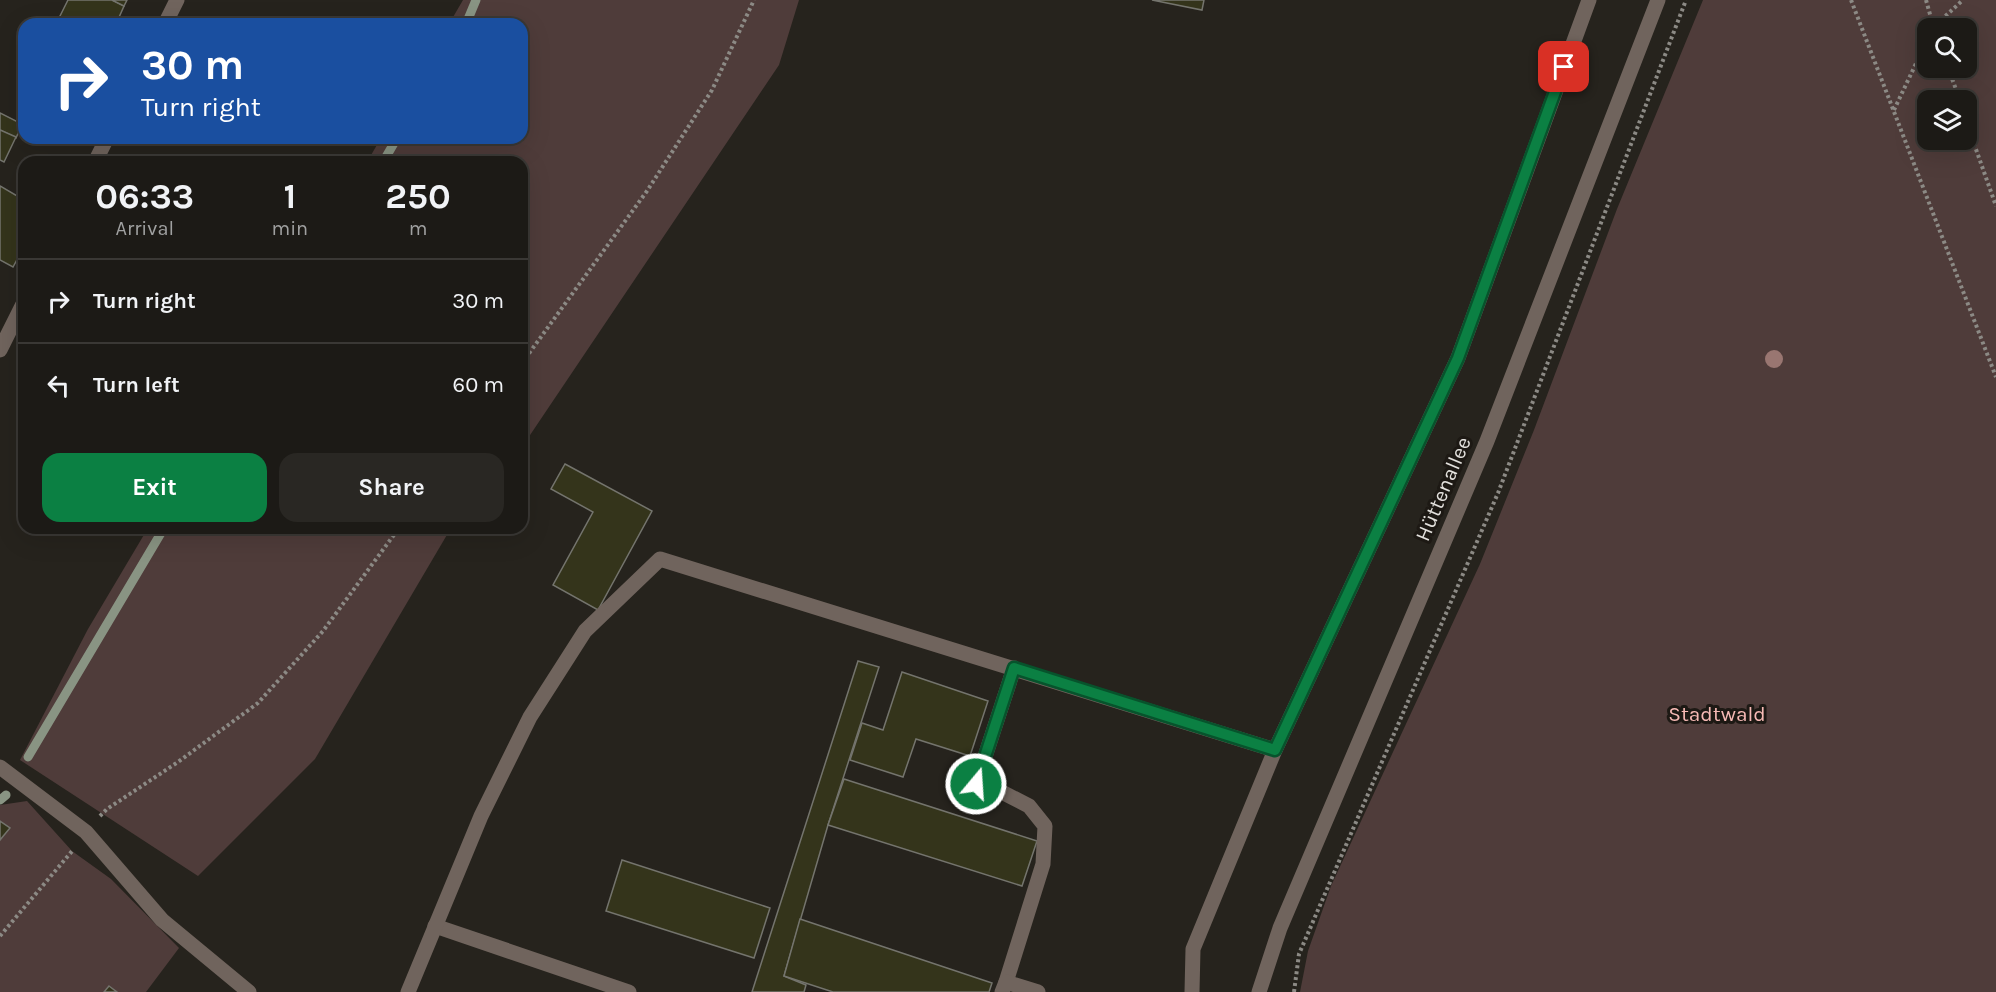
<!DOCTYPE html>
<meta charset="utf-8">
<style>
:root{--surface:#1c1a16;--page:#292723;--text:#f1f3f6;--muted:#a0a1a1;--line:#3a3835;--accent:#0b8043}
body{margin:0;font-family:Karla,sans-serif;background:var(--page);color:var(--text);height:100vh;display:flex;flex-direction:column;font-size:22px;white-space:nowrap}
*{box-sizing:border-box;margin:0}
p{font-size:20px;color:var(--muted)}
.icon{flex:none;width:33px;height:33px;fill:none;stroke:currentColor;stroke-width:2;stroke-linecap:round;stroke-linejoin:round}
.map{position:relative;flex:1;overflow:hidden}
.panel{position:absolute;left:18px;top:156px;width:510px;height:378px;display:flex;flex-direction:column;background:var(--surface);border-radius:18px;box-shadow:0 6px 24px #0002,0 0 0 2px var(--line)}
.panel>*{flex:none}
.hud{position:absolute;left:18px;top:18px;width:510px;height:126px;border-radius:18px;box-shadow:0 6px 24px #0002,0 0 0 2px var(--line);background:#1a4fa0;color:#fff;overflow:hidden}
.controls{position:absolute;left:1917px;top:18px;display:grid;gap:12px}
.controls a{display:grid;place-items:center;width:60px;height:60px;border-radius:12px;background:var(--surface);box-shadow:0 6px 24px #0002,0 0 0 2px var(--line);font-size:30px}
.pin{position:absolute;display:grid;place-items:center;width:51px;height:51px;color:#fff;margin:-26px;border-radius:12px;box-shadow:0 3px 9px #0006}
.me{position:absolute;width:66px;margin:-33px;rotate:18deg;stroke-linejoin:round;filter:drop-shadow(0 0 4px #0008)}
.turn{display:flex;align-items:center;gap:21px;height:126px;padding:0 24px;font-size:27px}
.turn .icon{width:78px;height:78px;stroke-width:2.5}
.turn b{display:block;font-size:42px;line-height:51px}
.eta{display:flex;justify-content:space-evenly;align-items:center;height:102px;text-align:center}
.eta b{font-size:36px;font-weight:700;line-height:42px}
.primary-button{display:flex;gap:12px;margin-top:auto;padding:12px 24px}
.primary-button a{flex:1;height:69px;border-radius:18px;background:var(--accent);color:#fff;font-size:24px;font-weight:700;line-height:69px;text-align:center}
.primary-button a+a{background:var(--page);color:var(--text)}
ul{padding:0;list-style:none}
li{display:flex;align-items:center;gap:18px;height:84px;padding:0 24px;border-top:2px solid var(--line)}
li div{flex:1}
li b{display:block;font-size:22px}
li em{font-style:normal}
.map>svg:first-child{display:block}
.green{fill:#4f3c3a;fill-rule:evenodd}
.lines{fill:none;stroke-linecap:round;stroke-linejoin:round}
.stream{stroke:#899483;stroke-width:9}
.building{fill:#34341b;stroke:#74746d;stroke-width:1.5}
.path{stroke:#8c8a85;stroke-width:4;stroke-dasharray:3 3;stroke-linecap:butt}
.service{stroke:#70645d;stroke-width:15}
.minor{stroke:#70645d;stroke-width:15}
.tree{fill:#997671}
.route-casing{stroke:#07532c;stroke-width:15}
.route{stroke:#0b8043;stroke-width:10}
.labels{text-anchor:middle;stroke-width:6;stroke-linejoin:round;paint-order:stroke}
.street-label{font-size:21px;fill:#e3e1dd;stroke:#1d1914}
.park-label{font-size:21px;fill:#f7bab5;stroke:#1d1914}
</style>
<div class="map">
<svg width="1996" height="992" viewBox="0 0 1996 992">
<rect width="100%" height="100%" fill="#26231d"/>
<g class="green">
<path d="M463,0H799L779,65L522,447V162H367L381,138H522V24H449Z"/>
<path d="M1703,0H1996V992H1300L1308,951L1331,886L1480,564L1534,430L1617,209ZM1928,28H1966V68H1928ZM1928,100H1966V140H1928Z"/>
<path d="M148,528H451L315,759L198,876L20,760L88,629Z"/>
<path d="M27,801L72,851L111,879L179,948L146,992H0V805Z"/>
</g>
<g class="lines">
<g class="stream">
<path d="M466,24L476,0"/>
<path d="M383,162L397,138"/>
<path d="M28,757L164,528"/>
<path d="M0,800L6,795"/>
</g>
</g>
<g class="building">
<path d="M68,0H112L124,6L116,24H56Z"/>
<path d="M112,0H127L124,6Z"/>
<path d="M1152,0H1204L1202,10Z"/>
<path d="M24,105V120L18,117Z"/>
<path d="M0,113L22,124L16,138L0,130Z"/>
<path d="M0,130L16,137L4,162L0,160Z"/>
<path d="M0,186L24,200V247L13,267L0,260Z"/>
<path d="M565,464L652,511L598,610L553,585L593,512L551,489Z"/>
<path d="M858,661L879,667L828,825L784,976L806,985L804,992H752Z"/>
<path d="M902,672L988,701L970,756L916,739L903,777L850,760L862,723L883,730Z"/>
<path d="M844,779L1037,841L1022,886L828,825Z"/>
<path d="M0,821L10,828L0,840Z"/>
<path d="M622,860L770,908L754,958L606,911Z"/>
<path d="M800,919L992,983L989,992H833L784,976Z"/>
<path d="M109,986L117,992H104Z"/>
</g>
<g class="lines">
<g class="path">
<path d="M1851,0L1996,377"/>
<path d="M1926,0L1933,25"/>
<path d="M1932,28L1963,0"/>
<path d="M1948,68L1960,100"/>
<path d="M1894,110L1928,38"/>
<path d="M1966,121L1996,206"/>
<path d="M522,363L647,191L712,90L754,0"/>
<path d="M100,816L107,809L178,762L258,703L323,631L399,528"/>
<path d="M0,936L73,850"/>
<path d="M1294,992L1299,954L1498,493L1686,0"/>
</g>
<g class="service">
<path d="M1275,750L1458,358L1589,0"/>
<path d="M0,767L86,832L162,920L249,992"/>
<path d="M435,926L629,992"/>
<path d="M1006,982L1043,864L1045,826L1029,806L996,789L976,784L1014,668"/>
<path d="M408,992L481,816L530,717L585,631L660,559L1275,750L1193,949L1192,992"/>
<path d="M1002,992L1006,982L1038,992"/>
</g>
<g class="minor">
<path d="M165,24L177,0"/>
<path d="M95,162L107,138"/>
<path d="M0,350L24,302"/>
<path d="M1259,992L1280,928L1487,441L1658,0"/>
</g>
</g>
<circle class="tree" cx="1774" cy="359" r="9"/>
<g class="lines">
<defs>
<path id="route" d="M976,784L1014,668L1275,750L1458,358L1564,67"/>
</defs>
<use href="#route" class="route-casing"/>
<use href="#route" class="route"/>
</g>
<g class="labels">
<g class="street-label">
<text transform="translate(1443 489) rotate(-67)" y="7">Hüttenallee</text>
</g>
<g class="park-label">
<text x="1717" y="721">Stadtwald</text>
</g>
</g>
</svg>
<div class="controls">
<a><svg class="icon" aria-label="search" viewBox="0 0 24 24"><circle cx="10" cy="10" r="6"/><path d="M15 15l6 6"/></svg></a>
<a><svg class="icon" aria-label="layers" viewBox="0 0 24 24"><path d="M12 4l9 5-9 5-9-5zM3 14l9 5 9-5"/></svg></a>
</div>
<div class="pin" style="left:1564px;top:67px;background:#d93025"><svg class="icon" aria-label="arrive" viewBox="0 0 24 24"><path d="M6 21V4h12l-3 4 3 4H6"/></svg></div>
<svg class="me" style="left:976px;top:784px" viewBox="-20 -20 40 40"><circle r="17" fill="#0b8043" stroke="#fff" stroke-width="3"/><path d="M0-11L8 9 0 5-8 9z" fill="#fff"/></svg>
<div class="hud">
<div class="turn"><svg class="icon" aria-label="right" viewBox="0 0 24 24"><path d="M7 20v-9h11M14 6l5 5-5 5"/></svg><div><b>30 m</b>Turn right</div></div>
</div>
<section class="panel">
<div class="eta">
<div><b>06:33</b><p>Arrival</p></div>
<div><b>1</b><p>min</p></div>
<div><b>250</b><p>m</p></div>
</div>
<ul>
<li><svg class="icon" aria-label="right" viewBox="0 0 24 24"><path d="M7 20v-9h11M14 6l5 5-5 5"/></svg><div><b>Turn right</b></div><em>30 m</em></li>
<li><svg class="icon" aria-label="left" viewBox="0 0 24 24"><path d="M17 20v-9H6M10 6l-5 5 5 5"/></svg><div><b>Turn left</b></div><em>60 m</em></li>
</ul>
<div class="primary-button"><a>Exit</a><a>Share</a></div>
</section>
</div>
